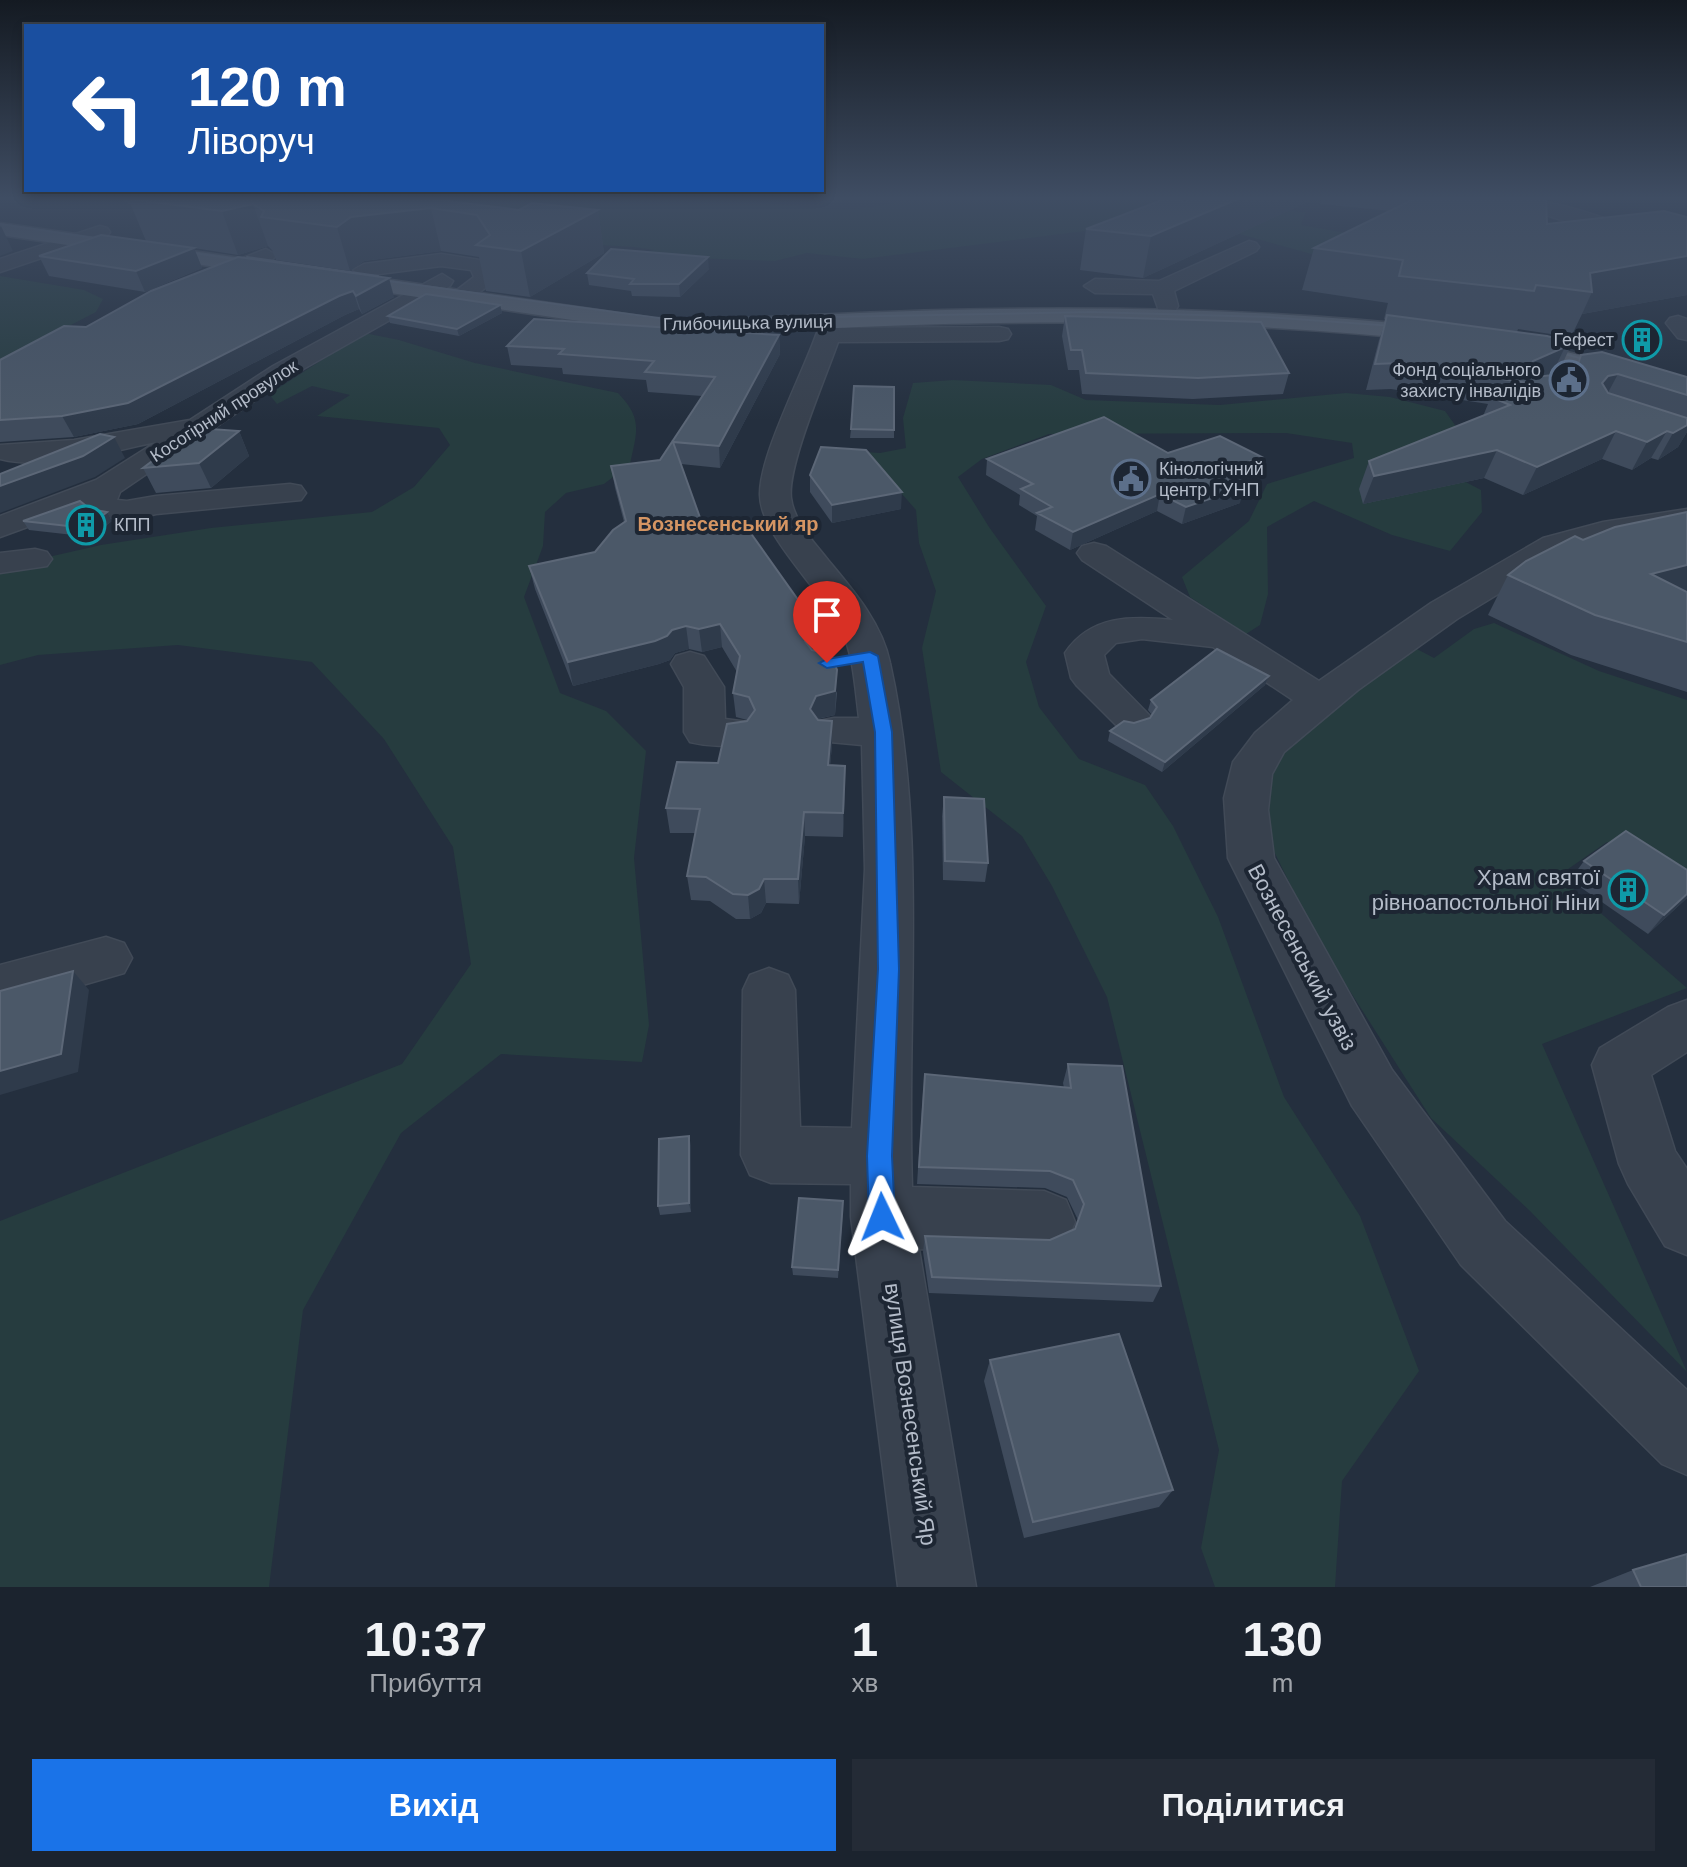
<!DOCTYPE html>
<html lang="uk">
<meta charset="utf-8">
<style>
:root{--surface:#1b232e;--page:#242b36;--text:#f1f3f6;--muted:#a0a4aa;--line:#39404a;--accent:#1a73e8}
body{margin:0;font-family:Arial,sans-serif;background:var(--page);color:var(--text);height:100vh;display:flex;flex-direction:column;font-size:30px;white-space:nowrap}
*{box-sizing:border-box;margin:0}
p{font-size:26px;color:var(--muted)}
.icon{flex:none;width:44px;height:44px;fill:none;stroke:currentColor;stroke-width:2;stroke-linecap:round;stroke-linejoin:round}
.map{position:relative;height:1587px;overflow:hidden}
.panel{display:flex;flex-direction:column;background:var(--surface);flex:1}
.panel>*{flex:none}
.guide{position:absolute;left:24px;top:24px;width:800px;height:168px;border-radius:0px;box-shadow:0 4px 12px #0003,0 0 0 2px var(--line);background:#1a4fa0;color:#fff;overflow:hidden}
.pin{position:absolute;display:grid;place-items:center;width:68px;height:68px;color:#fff;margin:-82px -34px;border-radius:50% 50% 50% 0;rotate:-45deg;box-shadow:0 0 8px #0007}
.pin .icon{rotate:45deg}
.me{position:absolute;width:88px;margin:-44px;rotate:358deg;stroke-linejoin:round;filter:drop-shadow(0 0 6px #0008)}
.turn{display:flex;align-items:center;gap:28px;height:168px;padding:0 32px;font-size:36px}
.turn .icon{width:104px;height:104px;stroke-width:2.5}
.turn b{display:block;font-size:56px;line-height:68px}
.eta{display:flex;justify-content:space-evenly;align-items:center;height:136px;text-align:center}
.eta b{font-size:48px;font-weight:700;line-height:56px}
.primary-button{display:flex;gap:16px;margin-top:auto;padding:16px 32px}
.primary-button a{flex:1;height:92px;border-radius:0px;background:var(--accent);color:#fff;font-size:32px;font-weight:700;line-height:92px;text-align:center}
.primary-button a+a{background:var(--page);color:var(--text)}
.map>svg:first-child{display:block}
.green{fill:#263c3f}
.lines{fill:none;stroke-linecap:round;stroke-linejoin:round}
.minor-casing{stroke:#414a57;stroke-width:3}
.major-casing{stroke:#414a57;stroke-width:3}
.minor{fill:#38414e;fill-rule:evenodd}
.major{fill:#56606e;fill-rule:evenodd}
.tram{stroke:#5a6575;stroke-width:2}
.wall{fill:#3f4b5c}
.shaded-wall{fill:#2f3b4b}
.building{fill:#4b5868;stroke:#5c6777;stroke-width:2}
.route{fill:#1a73e8;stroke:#114b97;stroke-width:2}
.labels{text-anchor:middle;stroke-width:8;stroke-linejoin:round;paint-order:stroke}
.far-street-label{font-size:18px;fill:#b4bcc9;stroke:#1d2633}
.far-poi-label{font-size:18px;fill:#b4bcc9;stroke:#1d2633;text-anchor:end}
.far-neighbourhood-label{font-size:20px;font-weight:bold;fill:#d59563;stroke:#1d2633}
.poi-label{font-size:22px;fill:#b4bcc9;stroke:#1d2633;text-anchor:end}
.street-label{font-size:22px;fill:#b4bcc9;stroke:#1d2633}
</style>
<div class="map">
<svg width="1687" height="1587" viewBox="0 0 1687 1587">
<rect width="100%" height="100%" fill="#242f3e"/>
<g class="green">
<path d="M463,198C548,198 635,194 720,198C782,202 848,221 908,198H1152L1165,204L1306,212L1301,225L1432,248L1351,265L1232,232L1124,226L863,259L807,253L775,261L631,256L654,250L634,247L385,232Z"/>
<path d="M0,276L84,290L103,299L96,312L13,355L0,368Z"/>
<path d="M364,333L399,340L475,363L618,393C643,419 637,431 630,464L604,484L566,493L545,512L543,546L524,597L560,693L606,711L646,751L634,858L649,1025L642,1062L501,1054L401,1133L303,1310L269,1587H0V1221L402,1064L471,964L453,847L384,739L312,662L178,645L38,655L0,665V568L101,545L211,528L372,512L414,487L450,445L439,428L317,416L350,395L312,386L277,404L269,394Z"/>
<path d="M953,380L1051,385L1086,400L1220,405L1346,393L1390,397L1445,411L1460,432L1433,465L1481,490L1482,512L1450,551L1392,535L1314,501L1267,527L1268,594L1260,625L1246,634L1190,597L1182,577L1249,521L1267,484L1354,458L1352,443L1286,433L1049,434L982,459L958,477L989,527L1046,606L1026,662L1039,707L1079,759L1145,785L1173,826L1218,917L1284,1097L1360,1216L1419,1371L1342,1481L1335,1587H1215L1201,1548L1219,1450L1107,997L1052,886L1022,836L941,772L922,648L936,591L919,543L916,510L881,470L824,449L880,453L906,448L903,418L913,383Z"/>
<path d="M1494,623L1599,671L1687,700V893L1607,842L1558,876L1687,988L1542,1044L1687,1372L1530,1211L1431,1118L1318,941L1264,831L1273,762L1316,717L1415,648L1434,658L1474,629Z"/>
</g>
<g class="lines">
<defs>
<g id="minor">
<path d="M1503,198C1566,198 1628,228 1687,248V261L1506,202Z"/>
<path d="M100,226L107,228L110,232L107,236L0,272V259Z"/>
<path d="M1249,241L1256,243L1259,247L1256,251L1174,291L1178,306L1175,311H1159L1153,294L1095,293L1084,286L1095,279L1159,281Z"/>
<path d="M266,249L276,255L273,259L210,287L202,289L191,282L194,277Z"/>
<path d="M441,254L486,261L497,279L468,301L460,303L449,296L474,277L471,270L441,266L364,276L353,270L364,264Z"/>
<path d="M442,274L453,281L450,286L291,376L120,492L117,500L127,501L156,496L290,484L301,486L306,493L301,500L156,514L127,521L95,515L85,506L0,537V516L96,480L156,442C108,452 48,471 0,459V445L74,440L190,420L273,366Z"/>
<path d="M833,315L841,317L845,322L843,328L999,327L1008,329L1011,334L1008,339L999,341L838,342C826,377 787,466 791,498C794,522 814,542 828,560C853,590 882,623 890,663C928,833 906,1013 912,1187L1044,1191L1066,1200L1075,1222L1066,1244L1044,1253L919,1249L976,1587H898L851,1217V1184L771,1183L750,1175L741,1155L743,990L750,975L769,968L788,975L795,990L800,1127L852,1128L865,869L862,745L819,741L813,731L819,721L834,718H859C855,688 854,656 841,629C822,591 760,535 760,495C759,457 802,375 816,335L825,317Z"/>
<path d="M1678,316L1687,319V340L1678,338L1666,323L1670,318Z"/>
<path d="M1687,509V529L1603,541L1567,552L1457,619L1358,690L1284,752L1272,774L1268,810L1274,858L1392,1070L1505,1221L1687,1390V1475L1662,1464L1461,1265L1352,1106L1228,858L1224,798L1233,762L1255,733L1293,700L1213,647L1142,639L1116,643L1104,655L1109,674L1151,717L1145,726L1131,730L1117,726L1077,686L1071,678L1065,653C1091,615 1131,616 1173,620L1082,560L1077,553L1082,546L1094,543L1106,546L1319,681L1431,603L1543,538L1603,522Z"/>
<path d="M35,549L47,552L52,559L47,566L0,573V553Z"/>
<path d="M690,652L704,656L724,687L725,719L748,722L754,732L748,742C728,747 710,747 690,742L684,732V687L671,664L676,656Z"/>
<path d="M106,937L124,943L132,958L124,973L0,1009V965Z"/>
<path d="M1687,1000V1052L1651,1075L1675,1151L1687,1169V1255L1665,1246L1628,1184L1619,1164L1592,1065L1600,1048L1668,1007Z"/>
</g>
<g id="major">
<path d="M0,223L653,318C750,321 847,312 944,310C1111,306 1277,309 1442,328L1451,330L1454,335L1451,340L1442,342C1277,323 1111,320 944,324C847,326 750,335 653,332L0,235Z"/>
<path d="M1506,338L1597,359L1687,387V404L1580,370L1497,350L1494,345L1497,340Z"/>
</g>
</defs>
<use href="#minor" class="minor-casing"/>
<use href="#major" class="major-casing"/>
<use href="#minor" class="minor"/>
<use href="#major" class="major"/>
<g class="tram">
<path d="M0,224L113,241"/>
<path d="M172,250L256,262"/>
<path d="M247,257L378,276"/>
<path d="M366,278L673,320L1091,312L1268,317L1407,327"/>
<path d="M1545,349L1599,363"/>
</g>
</g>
<g class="wall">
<path d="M119,198H424L519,210H598L604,253L530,297L486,291L479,257L441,251L364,261L350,271L276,260L272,250L268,246L238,255L194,248L202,268L145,292L49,276L39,256L146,241L131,205Z"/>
<path d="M1189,198H1316L1143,278L1080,270L1086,229L1186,202Z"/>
<path d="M1322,198H1555L1546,199L1547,224L1687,217V295L1582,314L1571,337L1518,329L1517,332L1572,343L1558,373L1553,372L1544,376L1561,374L1576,365L1581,355L1687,377V432L1678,447L1658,460L1651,458L1632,470L1602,459L1523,495L1484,478L1363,504L1359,489L1369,461L1483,416L1488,404L1391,389L1366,390L1379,340L1386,320L1384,319L1388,303L1302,290L1314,248L1391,211L1320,204Z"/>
<path d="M238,257L394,297L362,314L359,309L345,315L138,424L74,437L0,442V360L86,327Z"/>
<path d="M709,269L680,297L632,296L631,291L589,285L587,273Z"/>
<path d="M500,305L502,313L459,336L390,323L388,316Z"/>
<path d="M1065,316L1289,373L1283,394L1193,399L1082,394L1079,370H1068L1062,336Z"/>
<path d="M779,335L780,354L720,468L681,464L703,526L818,651L837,693L835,715L818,719L832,745L830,766L845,790L843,837L805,836L799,904L766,903L761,913L750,919H736L710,901L691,900L687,876L695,833H670L666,808L718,763L747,720L736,717L733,693L737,672L722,647L702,652L689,649L675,653L670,660L659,664L573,686L535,589L529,566L595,552L624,522L615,488L611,466L660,460L702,396L648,392L646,380L563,374L562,368L511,365L507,346Z"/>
<path d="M894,387V438H850L851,429Z"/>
<path d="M239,431L249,456L211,488L156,493L143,468Z"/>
<path d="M1168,453L1257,474L1236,481L1240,503L1182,524L1157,511L1070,550L1035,530L1037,516L1019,505L1020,495L986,475L987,459Z"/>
<path d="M810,475L901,509L832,523L810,492Z"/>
<path d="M107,512L112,521L91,537L29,530L23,521Z"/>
<path d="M1687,512V692L1571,655L1488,615L1508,575L1583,540Z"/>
<path d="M1269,676L1265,685L1162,772L1108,741L1110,731L1150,718L1152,715L1148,710L1151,700Z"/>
<path d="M944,797L988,863L985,882L943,880L942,816Z"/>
<path d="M1584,861L1687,870V898L1648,934L1570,880Z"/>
<path d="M1068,1064L1161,1286L1153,1302L929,1293L923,1252L925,1236L1050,1240L1075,1229L1078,1220L1067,1197L1045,1188L917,1184L923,1092L1064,1088L1063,1083Z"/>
<path d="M691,1145V1212L660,1215L658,1206Z"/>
<path d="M843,1210L838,1278L793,1275L792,1267Z"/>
<path d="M990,1360L1173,1490L1159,1507L1024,1538L984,1381Z"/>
<path d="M1633,1570L1687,1587H1590Z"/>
</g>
<g class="shaded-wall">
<path d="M818,198H869L818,204Z"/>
<path d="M1240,198H1316L1143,278L1151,236Z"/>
<path d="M253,204L268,246L238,255L222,211Z"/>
<path d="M431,208L441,251L364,261L350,271L337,227L351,217Z"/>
<path d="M598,210L604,253L530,297L521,251Z"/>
<path d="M1,226L13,251L0,256V227Z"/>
<path d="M194,248L202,268L145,292L136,271Z"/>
<path d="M1687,256V295L1582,314L1592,292L1590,273Z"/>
<path d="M708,257L709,269L680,297L679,284Z"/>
<path d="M389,278L394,297L362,314L356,296Z"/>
<path d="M353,291L359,309L345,315L138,424L74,437L62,416Z"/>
<path d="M500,305L502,313L459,336L457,329Z"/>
<path d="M779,335L780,354L720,468L719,446Z"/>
<path d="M1565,347L1553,372L1529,383L1523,382L1533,361Z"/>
<path d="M1618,374L1604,400L1602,383L1608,376Z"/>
<path d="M1687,425V432L1678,447L1658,460L1673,433Z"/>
<path d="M239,431L249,456L211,488L199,463Z"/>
<path d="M1616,431L1602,459L1523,495L1537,467Z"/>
<path d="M1667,431L1651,458L1632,470L1647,442Z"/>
<path d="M114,437L125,458L95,477L0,513V486Z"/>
<path d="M1497,450L1484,478L1363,504L1374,476Z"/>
<path d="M1262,457L1257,474L1218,487L1222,471Z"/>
<path d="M1245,487L1240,503L1182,524L1186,507Z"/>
<path d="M902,492L901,509L832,523V505Z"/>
<path d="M1160,494L1157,511L1070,550L1073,532Z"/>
<path d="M107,512L112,521L91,537L86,528Z"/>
<path d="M1687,565V598L1651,574Z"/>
<path d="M720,624L722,647L702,652L699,629Z"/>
<path d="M686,626L689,649L675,653L670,660L659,664L573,686L568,662Z"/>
<path d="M818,628V651L810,653L805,641L810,630Z"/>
<path d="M837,670L835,715L816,719L810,709L816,696Z"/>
<path d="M1269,676L1265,685L1162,772L1165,762Z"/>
<path d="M832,721V745L828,790V765Z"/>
<path d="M845,766V790L843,837V813Z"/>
<path d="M804,812L805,836L799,904L798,879Z"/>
<path d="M764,879L766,903L761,913L750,919L748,895Z"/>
<path d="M1687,894V898L1648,934L1664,915Z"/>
<path d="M73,971L89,990L78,1072L0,1095V1071Z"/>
<path d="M689,1136L691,1145V1212L689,1203Z"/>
</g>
<g class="building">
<path d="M130,198H424L519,210L532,203L598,210L521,251L476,245L490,235L477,215L431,208L351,217L337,227L261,217L264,211L253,204L222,211L128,199Z"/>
<path d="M1167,198L1186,202L1189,198H1240L1151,236L1086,229Z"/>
<path d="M1416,198H1546L1547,224L1664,211L1687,217V256L1590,273L1592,292L1536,285L1534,291L1399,276L1403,260L1314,248Z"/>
<path d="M101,235L194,248L136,271L39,256Z"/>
<path d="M611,249L708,257L679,284H630L634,279L587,273Z"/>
<path d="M238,257L389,278L356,296L353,291L339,296L128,403L62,416L0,420V360L64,326L86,327L151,291Z"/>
<path d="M426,294L500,305L457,329L388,316Z"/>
<path d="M1387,315L1547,336L1572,343L1570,348L1565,347L1533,361L1529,370L1536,377L1561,374L1578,364L1581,355L1602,352L1687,377V395L1618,374L1608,376L1602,383L1608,393L1687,418V425L1673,433L1667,431L1647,442L1616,431L1537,467L1497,450L1374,476L1369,461L1510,405L1491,397L1534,384L1400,363L1375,364Z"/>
<path d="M1065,316L1261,322L1289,373L1198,378L1086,373L1082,350H1071Z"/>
<path d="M534,319L779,335L719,446L673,442L703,526L740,518L818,628L810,630L805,641L812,650L831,654L837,670L835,691L816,696L810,709L818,720L832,721L828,765L845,766L843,813L804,812L798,879H764L759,889L748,895L733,894L706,877L687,876L700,809L666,808L677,762L718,763L727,724L747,721L755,710L749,697L733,693L740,656L720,624L699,629L686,626L672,630L667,636L655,641L568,662L529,566L595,552L613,530L626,521L611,466L660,460L715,377L645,372L654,361L559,354L564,349L507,346Z"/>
<path d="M854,386L894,387V430L851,429Z"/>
<path d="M1104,417L1168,453L1220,436L1262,457L1222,471L1245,487L1186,507L1160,494L1073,532L1037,513L1052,507L1021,489L1033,484L987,459Z"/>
<path d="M196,428L239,431L199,463L143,468Z"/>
<path d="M100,434L114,437L83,456L0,486V474Z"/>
<path d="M821,447L866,450L902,492L832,505L810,475Z"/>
<path d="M80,501L90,509L107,512L86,528L23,521Z"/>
<path d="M1687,512V565L1651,574L1687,592V642L1595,615L1508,575L1526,561L1575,536L1583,540L1615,527Z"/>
<path d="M1217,649L1269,676L1165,762L1110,731L1124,721L1134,723L1150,718L1157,707L1151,700Z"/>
<path d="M944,797L984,799L988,863L945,861Z"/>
<path d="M1626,831L1687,870V894L1664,915L1584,861Z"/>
<path d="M73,971L61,1054L0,1071V991Z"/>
<path d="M1068,1064L1122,1066L1161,1286L932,1277L925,1236L1050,1240L1075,1229L1084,1204L1073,1180L1050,1171L919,1167L925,1074L1071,1088Z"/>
<path d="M689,1136V1203L658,1206L659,1139Z"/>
<path d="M799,1198L843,1201L838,1270L792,1267Z"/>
<path d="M1119,1334L1173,1490L1033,1522L990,1360Z"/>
<path d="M1687,1554V1587H1641L1633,1570Z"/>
</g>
<linearGradient id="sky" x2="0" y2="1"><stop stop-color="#141a22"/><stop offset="0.47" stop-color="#3f4d63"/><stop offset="1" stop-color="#3f4d63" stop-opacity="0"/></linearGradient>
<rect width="1687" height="421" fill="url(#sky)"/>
<path class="route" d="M870,652L878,656L892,732L899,969L892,1156L895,1217L891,1226L882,1230L873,1226L869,1217L867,1156L878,969L875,732L863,662L827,668L819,663L827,659Z"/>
<defs>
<symbol id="building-ring" viewBox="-11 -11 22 22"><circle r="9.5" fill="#1d2633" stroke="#0f9aa8" stroke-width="1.5"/><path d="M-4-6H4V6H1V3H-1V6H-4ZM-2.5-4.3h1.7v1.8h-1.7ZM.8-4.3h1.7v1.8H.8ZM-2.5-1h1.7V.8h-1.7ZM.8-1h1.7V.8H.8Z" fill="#0f9aa8"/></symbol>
<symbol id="civic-ring" viewBox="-11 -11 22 22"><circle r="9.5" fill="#1d2633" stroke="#5c6f8a" stroke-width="1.5"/><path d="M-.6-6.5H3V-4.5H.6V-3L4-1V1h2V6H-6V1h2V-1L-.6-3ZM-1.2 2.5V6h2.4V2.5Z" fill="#5c6f8a"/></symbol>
</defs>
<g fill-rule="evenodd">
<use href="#building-ring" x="1620" y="318" width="44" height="44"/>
<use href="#civic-ring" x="1547" y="358" width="44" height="44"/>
<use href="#civic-ring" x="1109" y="457" width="44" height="44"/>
<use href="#building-ring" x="64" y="503" width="44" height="44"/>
<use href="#building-ring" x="1606" y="868" width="44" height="44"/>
</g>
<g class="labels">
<g class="far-street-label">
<text transform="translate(748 323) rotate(-1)" y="6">Глибочицька вулиця</text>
<text transform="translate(224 411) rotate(-33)" y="6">Косогірний провулок</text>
</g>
<g class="far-poi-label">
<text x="1614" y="346">Гефест</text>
<text x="1541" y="376">Фонд соціального<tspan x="1541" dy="21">захисту інвалідів</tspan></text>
<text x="1159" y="475" text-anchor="start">Кінологічний<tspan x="1159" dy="21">центр ГУНП</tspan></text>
<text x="114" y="531" text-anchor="start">КПП</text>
</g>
<g class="far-neighbourhood-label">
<text x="728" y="531">Вознесенський яр</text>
</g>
<g class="poi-label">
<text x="1600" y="885">Храм святої<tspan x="1600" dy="25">рівноапостольної Ніни</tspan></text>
</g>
<g class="street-label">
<text transform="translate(1303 957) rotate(62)" y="8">Вознесенський узвіз</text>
<text transform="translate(911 1414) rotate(82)" y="8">вулиця Вознесенський Яр</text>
</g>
</g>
</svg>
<div class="pin" style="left:827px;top:663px;background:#d93025"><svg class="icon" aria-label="arrive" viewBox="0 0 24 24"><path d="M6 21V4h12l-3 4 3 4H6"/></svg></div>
<svg class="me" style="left:882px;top:1217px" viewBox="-20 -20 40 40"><path d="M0-17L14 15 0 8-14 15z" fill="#1a73e8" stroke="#fff" stroke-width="4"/></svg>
<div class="guide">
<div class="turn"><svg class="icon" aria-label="left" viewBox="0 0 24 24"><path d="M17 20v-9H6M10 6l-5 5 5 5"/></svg><div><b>120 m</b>Ліворуч</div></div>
</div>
</div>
<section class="panel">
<div class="eta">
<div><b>10:37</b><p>Прибуття</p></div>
<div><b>1</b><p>хв</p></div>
<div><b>130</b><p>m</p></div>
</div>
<div class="primary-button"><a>Вихід</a><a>Поділитися</a></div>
</section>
